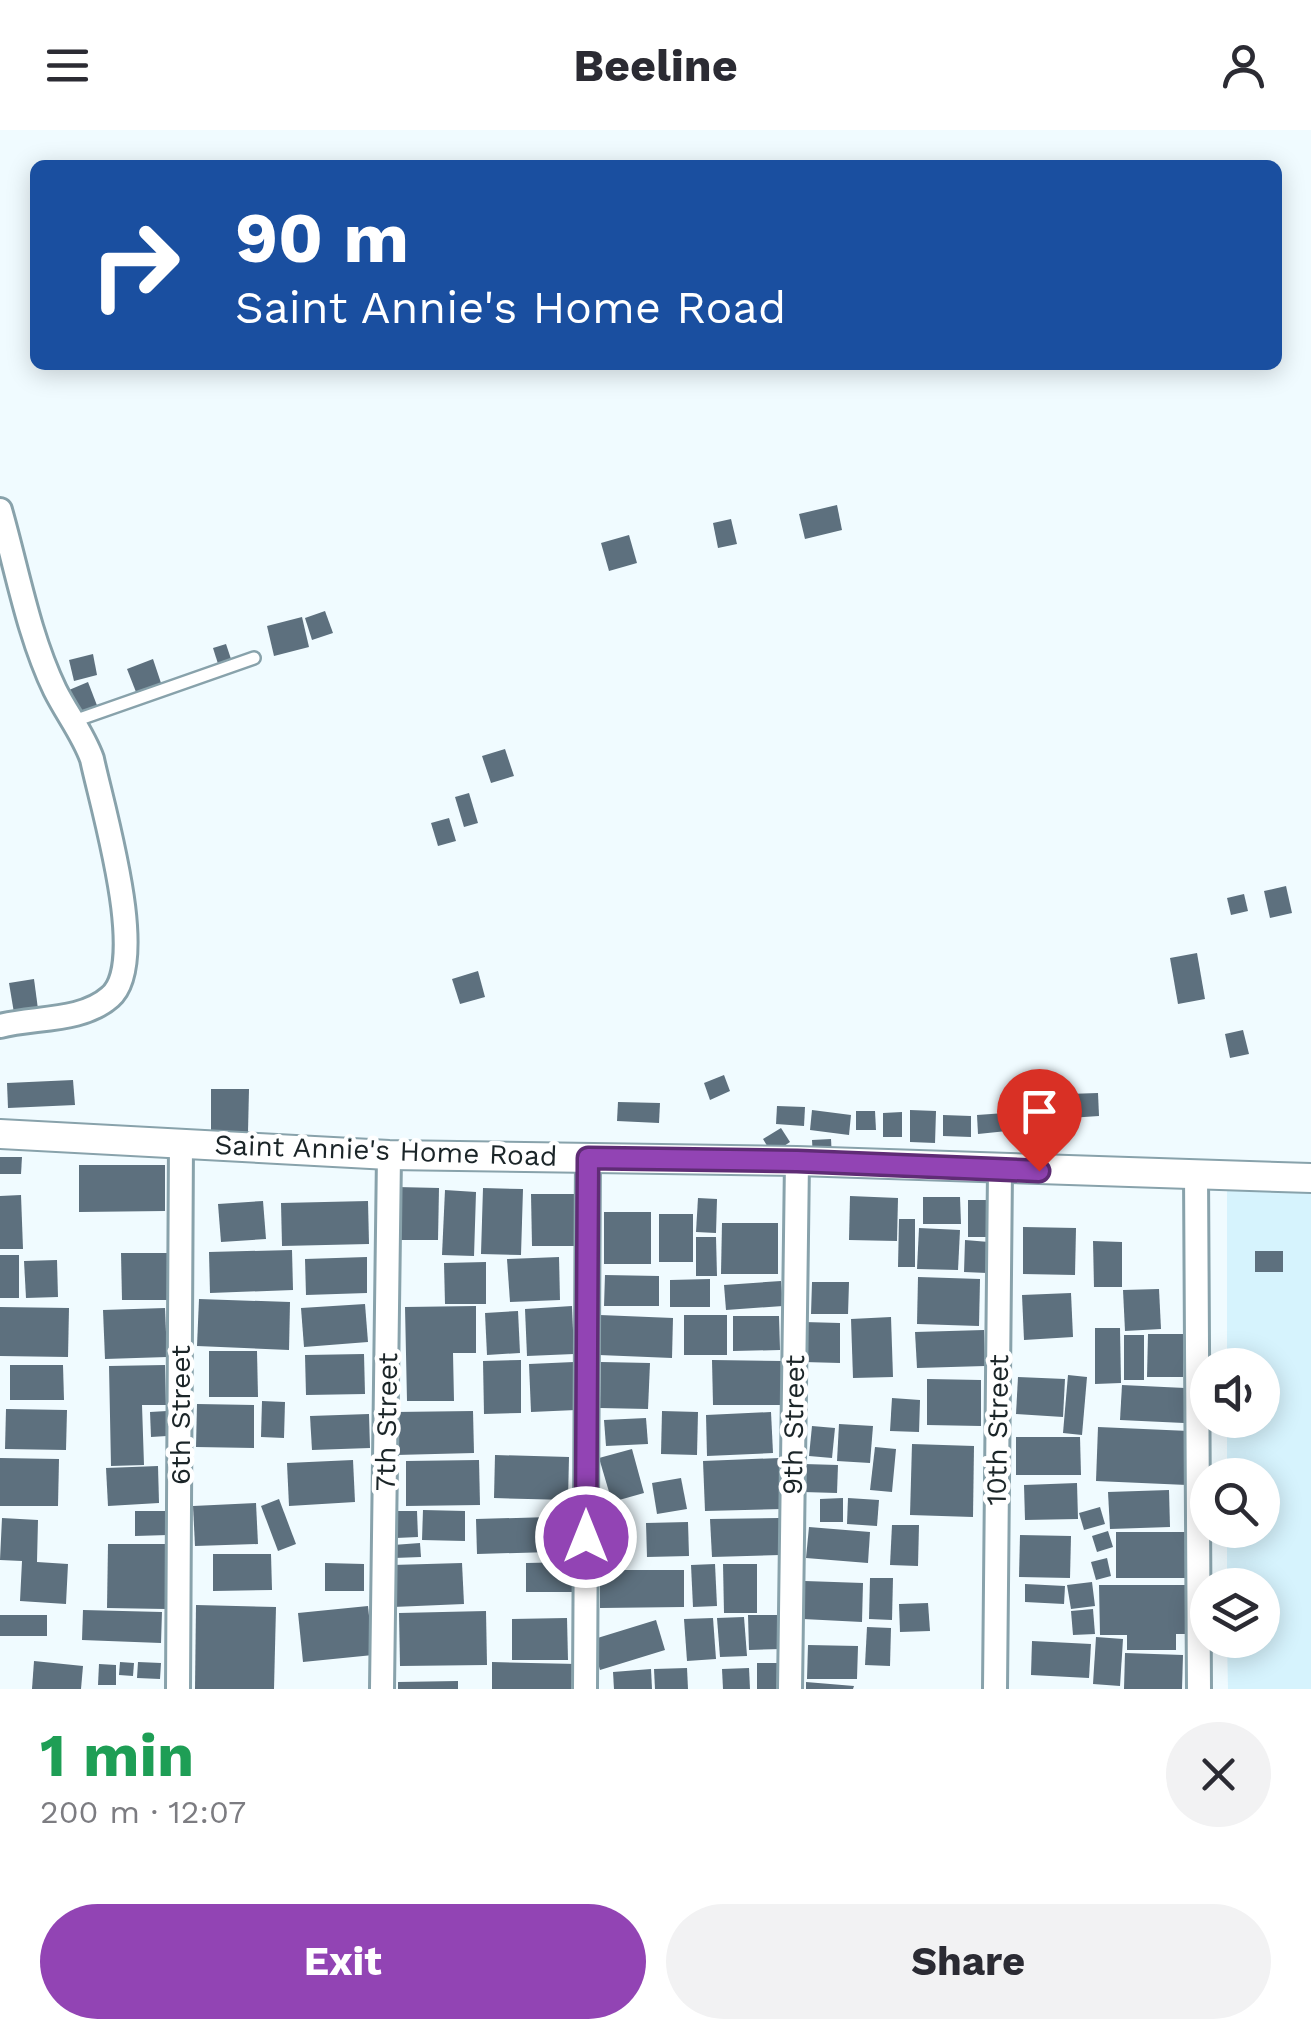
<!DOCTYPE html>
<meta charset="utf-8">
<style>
:root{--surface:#fff;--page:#f2f2f3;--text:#2b2b33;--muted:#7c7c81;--accent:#9244b4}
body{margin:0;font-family:"Work Sans",sans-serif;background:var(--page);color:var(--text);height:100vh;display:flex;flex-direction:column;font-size:38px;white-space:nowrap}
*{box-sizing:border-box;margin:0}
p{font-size:32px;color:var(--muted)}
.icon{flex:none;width:55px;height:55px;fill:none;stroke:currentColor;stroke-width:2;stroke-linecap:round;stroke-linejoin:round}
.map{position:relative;height:1559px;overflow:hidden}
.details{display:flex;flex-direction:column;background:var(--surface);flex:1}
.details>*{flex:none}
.banner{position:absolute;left:30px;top:30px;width:1252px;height:210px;border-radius:15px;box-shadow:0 5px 25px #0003;background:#1a4fa0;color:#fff;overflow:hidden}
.buttons{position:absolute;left:1190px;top:1218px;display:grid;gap:20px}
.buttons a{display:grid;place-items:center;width:90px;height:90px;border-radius:50%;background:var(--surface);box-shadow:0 5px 25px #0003;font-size:50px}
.pin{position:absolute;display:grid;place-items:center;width:85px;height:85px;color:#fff;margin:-102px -42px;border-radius:50% 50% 50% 0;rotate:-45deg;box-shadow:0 0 10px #0007}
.pin .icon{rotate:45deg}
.me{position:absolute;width:110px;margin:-55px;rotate:0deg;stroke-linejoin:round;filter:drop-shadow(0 0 8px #0008)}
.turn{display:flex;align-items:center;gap:35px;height:210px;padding:0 40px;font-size:45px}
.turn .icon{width:130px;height:130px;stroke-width:2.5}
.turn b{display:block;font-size:70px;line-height:85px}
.round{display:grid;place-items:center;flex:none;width:105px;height:105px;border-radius:52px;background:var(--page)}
.overview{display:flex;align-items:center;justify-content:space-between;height:170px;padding:0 40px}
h1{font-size:60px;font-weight:700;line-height:75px;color:#1e9e55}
.action{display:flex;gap:20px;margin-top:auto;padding:20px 40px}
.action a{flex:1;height:115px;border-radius:60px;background:var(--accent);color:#fff;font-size:40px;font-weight:700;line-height:115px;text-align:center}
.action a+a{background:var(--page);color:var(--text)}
header{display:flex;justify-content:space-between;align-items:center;height:130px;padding:0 40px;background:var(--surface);font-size:45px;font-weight:700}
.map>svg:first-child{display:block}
.built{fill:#d6f3fd}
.building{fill:#5d707e}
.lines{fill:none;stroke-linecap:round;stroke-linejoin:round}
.service-casing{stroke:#88a2ab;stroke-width:16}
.minor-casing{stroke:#88a2ab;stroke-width:28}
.tertiary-casing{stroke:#88a2ab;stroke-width:32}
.service{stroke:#fff;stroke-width:11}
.minor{stroke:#fff;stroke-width:22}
.tertiary{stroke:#fff;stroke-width:28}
.route-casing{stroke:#5f2c75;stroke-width:25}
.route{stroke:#9244b4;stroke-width:18}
.labels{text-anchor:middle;stroke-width:9;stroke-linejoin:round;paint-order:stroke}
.street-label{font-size:28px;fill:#1b2528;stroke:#fff}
</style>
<header><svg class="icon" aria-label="menu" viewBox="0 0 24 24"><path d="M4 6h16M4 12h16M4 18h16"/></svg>Beeline<svg class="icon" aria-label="person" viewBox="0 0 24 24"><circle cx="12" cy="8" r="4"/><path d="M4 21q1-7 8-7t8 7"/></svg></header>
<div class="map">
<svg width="1311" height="1559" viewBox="0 0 1311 1559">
<rect width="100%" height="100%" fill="#f0fbff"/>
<path class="built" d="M1227,1060L1311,1063V1559H1228L1227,1510H1262V1455H1227V1400H1262V1345H1227V1290H1262V1235H1227Z"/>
<g class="building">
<path d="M837,375L842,400L805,409L799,384Z"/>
<path d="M731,389L737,414L718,418L713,393Z"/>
<path d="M629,405L637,433L609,441L601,413Z"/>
<path d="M325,481L333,503L312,510L305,488Z"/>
<path d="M302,487L309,517L274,526L267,496Z"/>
<path d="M226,514L232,532L219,537L213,518Z"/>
<path d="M93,524L97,545L74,551L69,530Z"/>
<path d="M153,529L161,553L136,562L127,539Z"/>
<path d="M88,552L98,578L78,586L69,560Z"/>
<path d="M505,619L514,646L491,653L482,626Z"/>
<path d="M469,663L478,693L464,697L455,667Z"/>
<path d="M449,688L456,711L438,716L431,693Z"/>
<path d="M1286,756L1292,783L1270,788L1264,761Z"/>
<path d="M1244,764L1248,781L1231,785L1227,768Z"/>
<path d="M1197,823L1205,869L1178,874L1170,828Z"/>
<path d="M478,841L485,867L460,874L452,849Z"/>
<path d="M34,849L38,879L14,883L9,853Z"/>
<path d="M1243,900L1249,924L1230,928L1225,904Z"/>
<path d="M724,945L730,961L710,970L704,953Z"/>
<path d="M73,950L75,975L8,978L7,953Z"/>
<path d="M211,959H249L248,1002L211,1001Z"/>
<path d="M1098,963L1099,986L1069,988L1068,964Z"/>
<path d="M618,972L660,973L659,993L617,991Z"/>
<path d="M777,976L805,977L804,996L776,994Z"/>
<path d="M812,980L851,985L849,1005L810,1000Z"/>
<path d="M910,980L936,981L935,1013L910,1012Z"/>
<path d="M856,981H875L876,1000H856Z"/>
<path d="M902,982V1007H883V983Z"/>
<path d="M1005,983L1007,1001L978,1004L977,985Z"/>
<path d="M943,985L971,986V1007L943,1006Z"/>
<path d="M781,998L790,1012L772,1024L763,1009Z"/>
<path d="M831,1009L832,1027L813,1028L812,1010Z"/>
<path d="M0,1027H22L21,1044H0Z"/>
<path d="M79,1035H165V1081L79,1082Z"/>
<path d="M397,1057L439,1058L438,1110H396Z"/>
<path d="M483,1058L523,1059L521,1125L481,1124Z"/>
<path d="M445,1060L476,1062L474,1126L442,1125Z"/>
<path d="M531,1064H577L578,1116H532Z"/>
<path d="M21,1065L23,1119H0V1066Z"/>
<path d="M850,1066L898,1068L897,1111L849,1110Z"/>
<path d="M923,1067H960L961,1094H923Z"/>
<path d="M698,1068L717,1069L716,1103L696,1102Z"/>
<path d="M968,1070H990L991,1107H968Z"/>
<path d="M263,1071L266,1109L221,1112L218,1074Z"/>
<path d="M368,1071L369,1114L282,1116L281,1073Z"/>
<rect x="604" y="1082" width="47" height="52"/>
<rect x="659" y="1084" width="34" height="48"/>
<path d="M899,1089H915V1137H898Z"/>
<path d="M722,1093H778V1144H721Z"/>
<path d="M1023,1097L1076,1098L1075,1145L1023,1144Z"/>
<path d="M919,1098L960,1100L958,1140L917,1139Z"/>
<path d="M696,1107H716L717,1146H696Z"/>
<path d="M965,1110L989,1112L987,1143L964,1142Z"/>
<path d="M1093,1111L1122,1112V1157H1094Z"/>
<path d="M292,1120L293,1160L210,1163L209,1122Z"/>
<rect x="1255" y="1121" width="28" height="21"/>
<path d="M121,1123H169V1170H122Z"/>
<rect x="0" y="1125" width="19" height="43"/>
<path d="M367,1127V1163L306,1165L305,1129Z"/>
<path d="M559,1127L560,1170L510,1172L507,1129Z"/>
<path d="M57,1130L58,1167L26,1168L24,1131Z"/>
<path d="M486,1132V1174H445L444,1133Z"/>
<path d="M605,1145L659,1146V1176H604Z"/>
<path d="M918,1147L980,1149L979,1196L917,1194Z"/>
<path d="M710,1149V1177H670V1150Z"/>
<path d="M781,1151L783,1176L726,1180L724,1155Z"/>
<path d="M812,1152H849L848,1184H811Z"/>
<path d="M1159,1159L1161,1199L1125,1201L1123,1160Z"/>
<path d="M1071,1163L1073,1207L1024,1210L1022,1165Z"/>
<path d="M199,1169L290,1172L289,1220L197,1216Z"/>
<path d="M365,1174L368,1212L304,1217L301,1178Z"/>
<path d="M476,1176V1223H453L454,1271H407L405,1177Z"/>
<path d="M572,1176L574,1224L527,1226L525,1179Z"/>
<path d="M0,1177L69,1178L68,1227L0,1226Z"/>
<path d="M165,1178L167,1227L105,1229L103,1180Z"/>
<path d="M518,1181L520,1223L487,1225L485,1183Z"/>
<path d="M600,1185L673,1188L672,1228L599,1225Z"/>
<rect x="684" y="1185" width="43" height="40"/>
<path d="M733,1186H779L780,1220L733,1221Z"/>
<path d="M891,1187L893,1247L853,1248L851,1189Z"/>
<path d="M804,1192L840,1193V1233L804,1232Z"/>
<path d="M1095,1198H1120L1121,1253L1095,1254Z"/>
<path d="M984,1200L985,1236L917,1238L915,1202Z"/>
<path d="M1148,1204H1184L1183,1247H1147Z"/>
<rect x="1124" y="1205" width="20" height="45"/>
<path d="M209,1221H257L258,1267H209Z"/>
<path d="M364,1224L365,1264L306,1265L305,1225Z"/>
<path d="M521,1230V1283L484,1284L483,1231Z"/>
<path d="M712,1230L782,1231V1275H713Z"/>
<path d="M574,1232L576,1280L531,1282L529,1234Z"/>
<path d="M601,1232L650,1233L648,1279L600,1278Z"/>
<path d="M10,1235H63L64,1270H10Z"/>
<path d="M165,1235L166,1275H142L144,1335L111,1336L109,1236Z"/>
<path d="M1068,1245L1087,1247L1082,1305L1063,1303Z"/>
<path d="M1018,1247L1065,1249L1063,1287L1016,1284Z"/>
<path d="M927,1249L981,1250V1296L927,1295Z"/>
<path d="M1122,1255L1185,1258L1184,1293L1120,1290Z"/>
<path d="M892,1268L920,1270L919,1302L890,1301Z"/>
<path d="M262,1271L285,1272L284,1308L261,1307Z"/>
<path d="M197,1274L254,1275V1318L196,1317Z"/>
<path d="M6,1279L67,1280L66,1320L5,1319Z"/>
<path d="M167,1281V1306L151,1307L150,1282Z"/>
<path d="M473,1281L474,1323L396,1325L395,1282Z"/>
<path d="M662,1281L698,1282L697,1325L661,1324Z"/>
<path d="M771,1282L773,1323L707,1326L706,1285Z"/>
<path d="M369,1284L370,1318L312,1320L310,1286Z"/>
<path d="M646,1288L648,1314L606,1316L604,1290Z"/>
<path d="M839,1294L873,1296L870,1333L837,1331Z"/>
<path d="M812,1296L835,1298L832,1328L809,1326Z"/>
<path d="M1098,1297L1189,1301L1187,1355L1096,1351Z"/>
<path d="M1016,1307H1080L1081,1345H1016Z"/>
<path d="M912,1314L974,1316L973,1387L910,1385Z"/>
<path d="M875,1317L896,1319L892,1362L870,1360Z"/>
<path d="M632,1319L644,1363L612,1372L599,1328Z"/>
<path d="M495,1325L569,1327L568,1370L494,1368Z"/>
<path d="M0,1328L59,1329L58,1376H0Z"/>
<path d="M780,1328L782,1379L705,1381L703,1331Z"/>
<path d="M353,1330L355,1372L289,1376L287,1333Z"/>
<path d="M479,1330L480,1375L406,1376V1331Z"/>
<path d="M804,1334L838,1335L837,1363L803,1362Z"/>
<path d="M158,1336L159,1373L108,1376L106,1338Z"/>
<path d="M681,1348L687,1379L657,1384L652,1353Z"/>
<path d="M1077,1353L1078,1389L1025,1390L1024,1355Z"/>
<path d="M1169,1360L1170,1397L1110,1399L1108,1362Z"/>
<path d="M843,1368V1392H820V1369Z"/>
<path d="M848,1368L879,1370L877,1396L847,1394Z"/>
<path d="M279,1369L296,1414L278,1421L261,1376Z"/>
<path d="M256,1373L258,1414L195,1416L193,1376Z"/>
<path d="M1100,1377L1105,1394L1084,1400L1079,1383Z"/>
<path d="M423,1380L465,1381V1411L422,1410Z"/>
<path d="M135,1381H168V1405L135,1406Z"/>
<path d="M395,1381H417L418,1407L396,1408Z"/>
<path d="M550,1387L551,1422L477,1424L476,1389Z"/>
<path d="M2,1388L38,1390L37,1432L68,1434L66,1474L20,1471L22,1431L0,1430Z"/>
<path d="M779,1388L780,1425L712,1427L710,1389Z"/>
<path d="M688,1392L689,1426L647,1427L646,1393Z"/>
<path d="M892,1395H919L918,1436L890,1435Z"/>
<path d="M809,1397L870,1402L868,1433L806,1428Z"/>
<path d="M1108,1401L1113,1417L1097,1422L1092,1406Z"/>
<rect x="1116" y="1402" width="70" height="46"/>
<path d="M1020,1405L1071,1406L1070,1448L1019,1447Z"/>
<path d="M420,1413L421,1427L394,1428L393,1415Z"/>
<path d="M108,1414H167L166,1479L107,1478Z"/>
<path d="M213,1424H271L272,1460L213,1461Z"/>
<path d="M1107,1428L1111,1446L1096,1450L1091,1432Z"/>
<path d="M574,1432L575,1462H526V1433Z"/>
<path d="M325,1433L364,1434V1461H325Z"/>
<path d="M462,1433L464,1474L393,1477L392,1435Z"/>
<path d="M715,1434L717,1476L693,1477L691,1435Z"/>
<path d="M723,1434H757V1483H724Z"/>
<path d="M600,1440H684V1477L600,1478Z"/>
<path d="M870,1448H893L892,1490L869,1489Z"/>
<path d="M805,1451L863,1453L862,1492L803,1489Z"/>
<path d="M1092,1452L1095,1476L1071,1479L1067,1455Z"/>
<path d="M1025,1454L1065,1456L1064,1474L1025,1472Z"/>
<path d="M1099,1455H1186V1504H1176V1520H1127V1505H1100Z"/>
<path d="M928,1473L930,1501L900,1502L899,1474Z"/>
<path d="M196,1475L276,1477L274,1559H195Z"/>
<path d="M368,1476L373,1525L303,1532L298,1483Z"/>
<path d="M1093,1479L1095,1504L1073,1505L1071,1481Z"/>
<path d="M83,1480L162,1482L161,1513L82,1510Z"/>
<path d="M486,1481L487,1535L400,1536L399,1483Z"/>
<rect x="0" y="1485" width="47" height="21"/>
<path d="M748,1485H780L781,1519L749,1520Z"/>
<path d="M744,1487L747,1526L720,1527L717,1488Z"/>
<path d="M567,1488L568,1530H512V1489Z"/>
<path d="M713,1488L716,1529L687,1531L684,1489Z"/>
<path d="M656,1490L665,1520L600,1540L591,1510Z"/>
<path d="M867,1497L891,1498L890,1536L865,1535Z"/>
<path d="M1096,1507L1123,1509L1120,1556L1093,1554Z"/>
<path d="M1032,1511L1091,1514L1089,1548L1031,1545Z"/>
<path d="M808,1515L858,1516L857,1549H807Z"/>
<path d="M1125,1523L1183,1525L1182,1559H1124Z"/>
<path d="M34,1531L83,1536L81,1559H32Z"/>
<path d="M120,1532L134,1533L133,1546L119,1545Z"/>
<path d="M138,1532L161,1533L160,1549L137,1548Z"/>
<path d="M492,1532L577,1534V1559H492Z"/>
<path d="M757,1533H782L783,1559H757Z"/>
<path d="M99,1534L116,1535V1555H98Z"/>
<path d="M687,1538L688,1559H655L654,1539Z"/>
<path d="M749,1538L750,1559H723L722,1539Z"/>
<path d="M651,1539L652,1559H614L613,1542Z"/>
<path d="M458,1551V1559H398V1552Z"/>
<path d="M806,1552L854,1556L853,1559H806Z"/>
</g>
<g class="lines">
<defs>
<path id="service" d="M74,591L254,528"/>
<g id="minor">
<path d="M0,380C17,439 28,504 55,560C67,584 83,604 92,629C102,677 150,833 110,867C82,892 34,887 0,896"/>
<path d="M1196,1044L1199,1559"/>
<path d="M178,1559L181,1012"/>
<path d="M382,1559L389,1025"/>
<path d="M585,1559L588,1028"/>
<path d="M790,1559L797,1031"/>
<path d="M995,1559L1000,1040"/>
</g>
<path id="tertiary" d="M0,1004L389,1025L797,1031L1311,1048"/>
</defs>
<use href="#service" class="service-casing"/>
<use href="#minor" class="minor-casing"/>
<use href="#tertiary" class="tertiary-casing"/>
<use href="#service" class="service"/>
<use href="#minor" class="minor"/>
<use href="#tertiary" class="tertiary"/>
</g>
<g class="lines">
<defs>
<path id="route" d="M586,1407L588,1028L797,1031L1039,1041"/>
</defs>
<use href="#route" class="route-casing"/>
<use href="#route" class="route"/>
</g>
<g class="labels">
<g class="street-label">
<text transform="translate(386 1020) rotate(2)" y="10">Saint Annie's Home Road</text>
<text transform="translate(180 1285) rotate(-90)" y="10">6th Street</text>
<text transform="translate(386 1292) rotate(-89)" y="10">7th Street</text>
<text transform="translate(793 1295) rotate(-89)" y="10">9th Street</text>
<text transform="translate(997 1300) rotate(-89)" y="10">10th Street</text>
</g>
</g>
</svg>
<div class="buttons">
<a><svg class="icon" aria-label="sound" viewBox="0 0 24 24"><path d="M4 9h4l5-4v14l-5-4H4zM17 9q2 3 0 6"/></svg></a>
<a><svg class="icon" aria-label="search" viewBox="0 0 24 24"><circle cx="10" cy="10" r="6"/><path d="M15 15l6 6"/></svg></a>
<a><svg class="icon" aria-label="layers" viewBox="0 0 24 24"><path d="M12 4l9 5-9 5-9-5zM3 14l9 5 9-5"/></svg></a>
</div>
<div class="pin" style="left:1039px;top:1041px;background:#d93025"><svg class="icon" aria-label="arrive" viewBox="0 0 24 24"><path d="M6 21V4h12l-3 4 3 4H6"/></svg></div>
<svg class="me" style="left:586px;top:1407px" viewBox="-20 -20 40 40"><circle r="17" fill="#9244b4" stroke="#fff" stroke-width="3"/><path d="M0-11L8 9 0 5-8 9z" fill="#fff"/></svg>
<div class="banner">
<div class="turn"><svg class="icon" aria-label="right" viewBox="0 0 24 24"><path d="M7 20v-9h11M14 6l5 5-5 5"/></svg><div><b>90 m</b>Saint Annie's Home Road</div></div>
</div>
</div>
<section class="details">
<div class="overview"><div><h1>1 min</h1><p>200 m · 12:07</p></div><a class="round"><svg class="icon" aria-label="close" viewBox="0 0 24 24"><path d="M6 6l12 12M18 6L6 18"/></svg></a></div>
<div class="action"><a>Exit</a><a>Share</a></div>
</section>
